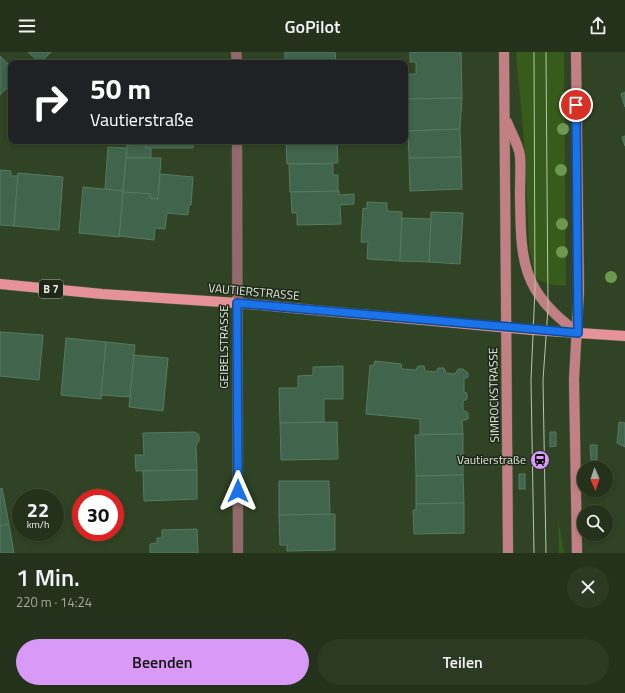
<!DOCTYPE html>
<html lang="de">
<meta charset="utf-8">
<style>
:root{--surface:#24321b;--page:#2c3a24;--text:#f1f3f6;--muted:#a3aaa3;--line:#414d3a;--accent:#d99af7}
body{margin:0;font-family:"Titillium Web",sans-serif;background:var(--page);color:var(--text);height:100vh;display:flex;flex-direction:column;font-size:15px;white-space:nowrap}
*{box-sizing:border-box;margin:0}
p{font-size:13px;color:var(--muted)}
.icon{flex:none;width:22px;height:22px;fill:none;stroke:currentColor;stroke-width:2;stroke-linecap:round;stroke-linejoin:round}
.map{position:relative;height:501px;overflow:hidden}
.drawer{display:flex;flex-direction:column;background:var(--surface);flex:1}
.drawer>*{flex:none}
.top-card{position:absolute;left:8px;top:8px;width:400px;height:84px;border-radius:8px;box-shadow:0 2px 6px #0003,0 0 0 1px var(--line);background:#202124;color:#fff;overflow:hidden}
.needle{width:26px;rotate:178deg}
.controls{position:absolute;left:577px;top:409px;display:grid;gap:8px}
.controls a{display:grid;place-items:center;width:36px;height:36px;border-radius:50%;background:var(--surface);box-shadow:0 2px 6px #0003,0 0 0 1px var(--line);font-size:20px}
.speed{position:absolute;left:12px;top:437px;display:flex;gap:8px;font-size:20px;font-weight:700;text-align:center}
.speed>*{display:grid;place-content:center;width:52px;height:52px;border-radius:50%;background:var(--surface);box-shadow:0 2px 6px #0003,0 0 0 1px var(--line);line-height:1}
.speed small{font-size:10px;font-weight:400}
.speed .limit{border:6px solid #d22;background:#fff;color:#111}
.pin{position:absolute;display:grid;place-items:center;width:34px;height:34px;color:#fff;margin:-17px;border:2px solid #fff;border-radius:50%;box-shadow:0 1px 4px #0007}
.me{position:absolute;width:44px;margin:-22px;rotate:0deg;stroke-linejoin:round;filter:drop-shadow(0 0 3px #0008)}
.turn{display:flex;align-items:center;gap:14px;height:84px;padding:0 16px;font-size:18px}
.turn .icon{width:52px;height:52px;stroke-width:2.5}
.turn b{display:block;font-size:28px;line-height:34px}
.round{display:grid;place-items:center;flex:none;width:42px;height:42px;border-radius:21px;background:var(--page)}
.headline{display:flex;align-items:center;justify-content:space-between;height:68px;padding:0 16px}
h1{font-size:24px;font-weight:600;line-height:30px}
.primary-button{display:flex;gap:8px;margin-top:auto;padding:8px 16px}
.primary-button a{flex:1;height:46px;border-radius:24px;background:var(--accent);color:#111;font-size:16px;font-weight:600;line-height:46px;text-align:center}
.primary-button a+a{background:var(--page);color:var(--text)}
header{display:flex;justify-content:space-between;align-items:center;height:52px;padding:0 16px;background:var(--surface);font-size:18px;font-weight:600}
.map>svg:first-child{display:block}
.green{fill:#365b1a}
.building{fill:#40644c;stroke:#567b61}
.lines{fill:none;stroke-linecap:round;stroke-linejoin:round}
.street-casing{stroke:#506145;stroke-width:11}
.secondary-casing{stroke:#506145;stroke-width:11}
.primary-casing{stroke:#506145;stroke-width:11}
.street{stroke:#93696c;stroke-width:10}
.secondary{stroke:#c28085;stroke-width:10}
.primary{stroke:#e69299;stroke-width:10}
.tram{stroke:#b7c5af;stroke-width:1}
.tree{fill:#6c9850}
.route-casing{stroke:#114b97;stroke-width:10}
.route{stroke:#1a73e8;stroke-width:7}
.labels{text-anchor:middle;stroke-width:3;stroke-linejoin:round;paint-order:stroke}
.shield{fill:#1e2719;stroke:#a6b19f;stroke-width:1}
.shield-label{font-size:11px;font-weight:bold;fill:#e0ecd9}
.street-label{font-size:12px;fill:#e0ecd9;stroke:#1e2719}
.poi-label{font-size:12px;fill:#e0ecd9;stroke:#1e2719;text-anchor:end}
</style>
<header><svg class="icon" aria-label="menu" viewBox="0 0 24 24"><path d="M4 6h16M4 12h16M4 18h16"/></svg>GoPilot<svg class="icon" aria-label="share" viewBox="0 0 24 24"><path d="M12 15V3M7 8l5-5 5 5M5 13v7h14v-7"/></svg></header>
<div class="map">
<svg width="625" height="501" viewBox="0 0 625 501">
<rect width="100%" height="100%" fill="#304324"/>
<g class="green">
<path d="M516,0H564L566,234L553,233L536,227L529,195L525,100Z"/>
<path d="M558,466L564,501H559Z"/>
</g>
<g class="building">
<path d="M28,0H51L40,11Z"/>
<path d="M285,0H335L336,11H285Z"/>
<path d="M410,0H461L462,46L408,47L407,22H416V10H410Z"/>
<path d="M0,4L11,15V32L0,43Z"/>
<path d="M625,40V55L621,42Z"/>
<path d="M462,46L460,77L408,79V47Z"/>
<path d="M460,77L461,105L409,106L408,79Z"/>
<path d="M625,84V94L622,85Z"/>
<path d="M146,89H193V96H145Z"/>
<path d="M286,89H337L338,111L287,112Z"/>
<path d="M146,92L145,96H151V106H126L127,93Z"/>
<path d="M108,95L127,96L123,139L105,137Z"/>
<path d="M461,105L462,137L410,139L409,106Z"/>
<path d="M126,106H161L158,147L150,146V142L123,140Z"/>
<path d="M289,112H333V123H338V139L290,140Z"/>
<path d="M0,118L11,119V124H18L14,174L0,173Z"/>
<path d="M18,121L63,125L59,178L14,174Z"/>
<path d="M160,122L193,125L191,153H189L188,163L167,161L165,177L155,176L154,188L119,184L123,140L150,142V146L158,147Z"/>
<path d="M83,135L123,139L119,185L79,181Z"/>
<path d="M339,139V143L354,142V152L340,153L341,172L297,173V161H292L291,140Z"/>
<path d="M367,150L387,151V159L402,160L400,209L367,207L368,190H361L363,156L367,157Z"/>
<path d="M431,160L463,161L460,212L429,210Z"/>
<path d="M402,166L431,167L429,210L400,209Z"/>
<path d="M0,280L43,283L39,328L0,324Z"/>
<path d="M66,286L106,290L101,347L61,343Z"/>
<path d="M106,290L135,293L130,345L101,343Z"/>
<path d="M134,303L168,306L163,359L129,355Z"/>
<path d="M375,309L401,312L402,317L416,318L418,314H424L425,319L436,320L438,316H444L446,321L455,322L458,317H463L468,321V325L464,327V340L467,341V347L463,349V358L468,361V367L462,369L463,382H420V367L366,362L370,313L373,314Z"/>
<path d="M343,314V347H324V370L280,371L279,336H298V324L313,323V315Z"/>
<path d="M337,370L338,407L281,408L280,371Z"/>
<path d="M619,370L625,371V395L617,391Z"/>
<path d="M195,380L199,383V389L196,393L197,418L136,419L135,403H144L143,381Z"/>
<path d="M550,380H556V394L550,395Z"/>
<path d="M463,382V423L416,424L415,383Z"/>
<path d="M590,393H597V408H591Z"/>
<path d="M197,418V447L144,449L143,419Z"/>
<rect x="519" y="422" width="6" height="15"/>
<path d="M463,423L464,451L416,452V424Z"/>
<path d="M279,429H329L330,463H279Z"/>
<path d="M2,436L9,472L0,474V437Z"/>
<path d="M464,451V481L414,482L413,458H416V452Z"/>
<path d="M335,462V498L287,499V493H280L279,463Z"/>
<path d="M9,472L14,501H0V474Z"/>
<path d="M197,477L198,501H150V492L157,491V486H162V478Z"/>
</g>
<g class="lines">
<defs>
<g id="street">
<path d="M236,0L237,11"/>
<path d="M237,89L238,501"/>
</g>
<g id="secondary">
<path d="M504,0L508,501"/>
<path d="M576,0L579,239L574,327L577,501"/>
<path d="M507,70C511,81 519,93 520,104C521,116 520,129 520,141C521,209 520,238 578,281"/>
</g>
<path id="primary" d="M0,232L102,242L237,251L533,278L625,284"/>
</defs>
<use href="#street" class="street-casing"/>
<use href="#secondary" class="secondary-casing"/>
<use href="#primary" class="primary-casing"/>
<use href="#street" class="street"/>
<use href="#secondary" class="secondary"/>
<use href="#primary" class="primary"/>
<g class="tram">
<path d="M546,0L548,256L543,328L546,501"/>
<path d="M534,501L531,328L535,237L534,0"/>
</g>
</g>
<g class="tree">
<circle cx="563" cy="77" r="6"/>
<circle cx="561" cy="118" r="6"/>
<circle cx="562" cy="172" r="6"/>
<circle cx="562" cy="200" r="6"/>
<circle cx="611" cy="225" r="6"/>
</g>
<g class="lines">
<defs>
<path id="route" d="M238,439L237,251L578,281L576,53"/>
</defs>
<use href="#route" class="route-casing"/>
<use href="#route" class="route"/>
</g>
<defs>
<symbol id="station-disc" viewBox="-11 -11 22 22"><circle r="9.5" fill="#d99af7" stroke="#1e2719"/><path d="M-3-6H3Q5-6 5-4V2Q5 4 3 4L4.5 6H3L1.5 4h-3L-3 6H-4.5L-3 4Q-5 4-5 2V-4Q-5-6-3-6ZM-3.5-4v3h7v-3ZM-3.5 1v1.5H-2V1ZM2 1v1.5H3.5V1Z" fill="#111"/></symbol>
</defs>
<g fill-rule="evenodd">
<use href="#station-disc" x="529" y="397" width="22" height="22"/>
</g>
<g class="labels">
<rect class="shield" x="39" y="228" width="24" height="18" rx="3"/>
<g class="shield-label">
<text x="51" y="241">B 7</text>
</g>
<g class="street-label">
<text transform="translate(254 240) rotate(5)" y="4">VAUTIERSTRASSE</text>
<text transform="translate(224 295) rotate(-90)" y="4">GEIBELSTRASSE</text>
<text transform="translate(494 343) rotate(-91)" y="4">SIMROCKSTRASSE</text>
</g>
<g class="poi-label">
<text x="526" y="412">Vautierstraße</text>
</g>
</g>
</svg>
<div class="controls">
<a><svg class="needle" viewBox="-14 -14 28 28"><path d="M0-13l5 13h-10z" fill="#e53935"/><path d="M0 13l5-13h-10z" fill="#a3aaa3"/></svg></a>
<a><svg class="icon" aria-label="search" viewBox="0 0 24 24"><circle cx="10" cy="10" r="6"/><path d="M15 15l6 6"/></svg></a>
</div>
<div class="speed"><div>22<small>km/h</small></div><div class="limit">30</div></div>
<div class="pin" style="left:576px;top:53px;background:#d93025"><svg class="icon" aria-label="arrive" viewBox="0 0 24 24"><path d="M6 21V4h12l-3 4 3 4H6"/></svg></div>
<svg class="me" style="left:238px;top:439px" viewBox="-20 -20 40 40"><path d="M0-17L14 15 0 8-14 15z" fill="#1a73e8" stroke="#fff" stroke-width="4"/></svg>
<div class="top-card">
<div class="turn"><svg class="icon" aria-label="right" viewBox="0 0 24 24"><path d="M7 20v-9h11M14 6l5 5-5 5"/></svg><div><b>50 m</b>Vautierstraße</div></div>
</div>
</div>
<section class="drawer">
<div class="headline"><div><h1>1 Min.</h1><p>220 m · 14:24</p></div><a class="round"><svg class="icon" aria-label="close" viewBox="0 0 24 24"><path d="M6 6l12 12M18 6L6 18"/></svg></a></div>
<div class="primary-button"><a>Beenden</a><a>Teilen</a></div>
</section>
